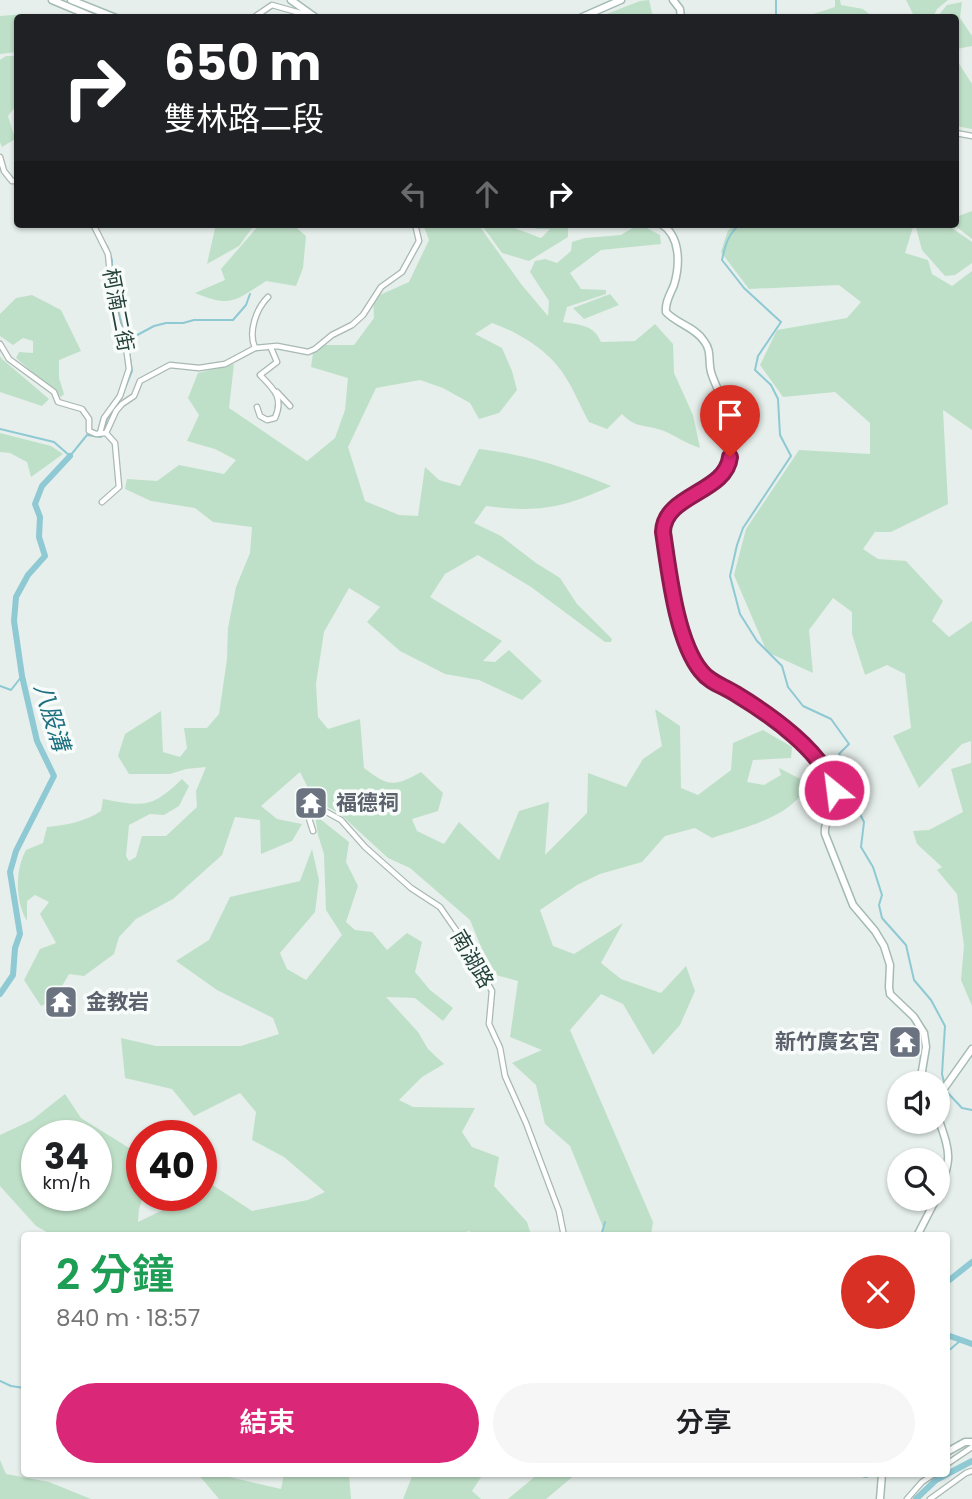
<!DOCTYPE html>
<html lang="zh-TW">
<meta charset="utf-8">
<style>
:root{--surface:#fff;--page:#f6f6f6;--text:#202124;--muted:#757577;--accent:#db2777}
body{margin:0;font-family:Poppins,"Noto Sans TC",sans-serif;background:var(--page);color:var(--text);height:100vh;display:flex;flex-direction:column;font-size:26px;white-space:nowrap}
*{box-sizing:border-box;margin:0}
p{font-size:23px;color:var(--muted)}
.icon{flex:none;width:38px;height:38px;fill:none;stroke:currentColor;stroke-width:2;stroke-linecap:round;stroke-linejoin:round}
.map{position:relative;flex:1;overflow:hidden}
.details{position:absolute;left:21px;top:1232px;width:929px;height:245px;display:flex;flex-direction:column;background:var(--surface);border-radius:7px;box-shadow:0 2px 5px #0004}
.details>*{flex:none}
.hud{position:absolute;left:14px;top:14px;width:945px;height:214px;border-radius:7px;box-shadow:0 2px 5px #0004;background:#202124;color:#fff;overflow:hidden}
.fabs{position:absolute;left:887px;top:1071px;display:grid;gap:14px}
.fabs a{display:grid;place-items:center;width:63px;height:63px;border-radius:50%;background:var(--surface);box-shadow:0 2px 5px #0004;font-size:35px}
.speed{position:absolute;left:21px;top:1120px;display:flex;gap:14px;font-size:35px;font-weight:700;text-align:center}
.speed>*{display:grid;place-content:center;width:91px;height:91px;border-radius:50%;background:var(--surface);box-shadow:0 2px 5px #0004;line-height:1}
.speed small{font-size:18px;font-weight:400}
.speed .limit{border:10px solid #d22;background:#fff;color:#111}
.pin{position:absolute;display:grid;place-items:center;width:60px;height:60px;color:#fff;margin:-72px -30px;border-radius:50% 50% 50% 0;rotate:-45deg;box-shadow:0 0 7px #0007}
.pin .icon{rotate:45deg}
.me{position:absolute;width:77px;margin:-38px;rotate:331deg;stroke-linejoin:round;filter:drop-shadow(0 0 5px #0008)}
.turn{display:flex;align-items:center;gap:24px;height:147px;padding:0 35px;font-size:32px}
.turn .icon{width:91px;height:91px;stroke-width:2.5}
.turn b{display:block;font-size:49px;line-height:60px}
.lanes{display:flex;align-items:center;height:66px;padding:0 35px;background:#0003;justify-content:center;gap:35px;direction:ltr}
.lanes .off{opacity:.35}
.round{display:grid;place-items:center;flex:none;width:74px;height:74px;border-radius:37px;background:var(--page)}
.overview{display:flex;align-items:center;justify-content:space-between;height:119px;padding:0 35px}
h1{font-size:42px;font-weight:600;line-height:52px;color:#1e9e55}
.primary-button{display:flex;gap:14px;margin-top:auto;padding:14px 35px}
.primary-button a{flex:1;height:80px;border-radius:42px;background:var(--accent);color:#fff;font-size:28px;font-weight:600;line-height:80px;text-align:center}
.primary-button a+a{background:var(--page);color:var(--text)}
.map>svg:first-child{display:block}
.green{fill:#bfe0c8;fill-rule:evenodd}
.lines{fill:none;stroke-linecap:round;stroke-linejoin:round}
.stream{stroke:#8ec9d4;stroke-width:2}
.river{stroke:#8ec9d4;stroke-width:6}
.street-casing{stroke:#a8b8b2;stroke-width:7}
.secondary-casing{stroke:#a4bbb3;stroke-width:9}
.street{stroke:#fff;stroke-width:4.5}
.secondary{stroke:#fff;stroke-width:6}
.route-casing{stroke:#8e194d;stroke-width:18}
.route{stroke:#db2777;stroke-width:12}
.labels{text-anchor:middle;stroke-width:7;stroke-linejoin:round;paint-order:stroke}
.street-label{font-size:21px;fill:#24423a;stroke:#f7fbf9}
.worship-label{font-size:21px;font-weight:bold;fill:#5b616d;stroke:#f7fbf9;text-anchor:start}
.water-label{font-size:23px;font-style:italic;fill:#1c6f80;stroke:#f7fbf9}
</style>
<div class="map">
<svg width="972" height="1499" viewBox="0 0 972 1499">
<rect width="100%" height="100%" fill="#e6efeb"/>
<g class="green">
<path d="M649,0L653,17H599L640,1Z"/>
<path d="M835,0H840L841,5L863,9L873,17L807,16L835,7Z"/>
<path d="M906,0H948L937,9L933,17L915,18Z"/>
<path d="M962,2L960,18L972,36V46L957,49L956,18L937,17L947,5Z"/>
<path d="M26,14L35,17L18,18L17,52L0,54V16Z"/>
<path d="M6,56H17V104L8,116L15,139L2,147L0,142V60Z"/>
<path d="M956,59L972,84V129L956,126Z"/>
<path d="M972,211V239L953,224H956V217Z"/>
<path d="M216,224H255L239,246L207,264Z"/>
<path d="M260,224H292L306,236L303,268L296,286L266,281C235,301 231,308 195,293L225,280L221,269Z"/>
<path d="M423,224H478L521,284L548,316L549,301L530,272L535,261L545,259L557,263L571,251L572,242L585,238L621,235L639,224L660,235L661,244L601,250L570,273L581,289L606,290V294L567,307L563,322C581,325 594,325 601,342L635,341L655,324L673,344L674,373L693,415L700,448C687,444 676,436 664,431C646,424 636,429 622,414L607,429L589,422C581,408 575,392 566,378C551,352 520,333 492,323L475,334L502,348L512,371L517,390L499,413L479,419L470,403L443,388L420,380L376,388L348,447L365,501L399,515L418,516L425,467L439,480L460,486L479,449C529,455 565,467 611,486C563,508 539,513 486,506L474,523L501,536L536,563L560,578L577,604L612,639L611,642H605L531,587L478,555L445,574L430,597L502,641L483,661L495,662L509,650L542,681L522,700L479,680L445,674L400,651L367,622L380,607L349,588L324,632L316,684L318,717L328,729L360,719L364,768C389,787 394,787 421,772L443,793L438,811L412,819L417,831L444,844L459,822L499,860L519,811L549,802L545,855L587,813L588,773L626,787L643,759L662,746L655,709L680,726L681,788L698,795L731,770L733,743L763,730L792,747L791,758L753,760L747,782L764,785L781,775L779,768L808,783C794,817 745,827 712,838L695,828L665,836L642,862L600,874L577,885L540,910L553,946L574,954L623,923L601,963L621,979L661,993L686,966L695,991L680,1025L653,1055L623,1004L601,994L570,1030L653,1222L651,1235H602L603,1227L570,1146L545,1124L536,1085L512,1063L542,1050L510,1037L518,981L496,975L481,947L470,920L410,868L388,858L339,813L314,800L300,772L261,806L277,819L302,824L292,841L261,854L260,820L235,817L222,855L173,899L136,919L119,937L114,954L84,976L69,974L54,1000L41,1006L24,980L40,949L56,943L40,914L49,902L35,895L27,901V921C15,901 15,870 26,850L43,843L47,827C66,825 85,822 101,811L103,799C144,807 152,808 182,779L189,786L179,806L164,815L150,814L129,825L126,856L129,861L136,857L142,836H166L197,807L196,791L206,767L186,769L170,774H129L118,756L125,734L161,711L163,752L180,757L187,748L184,728H207L219,714L227,659L228,628L236,587L250,553L252,527L213,522L195,508L151,501L125,489L127,479L157,481L179,465L224,474L236,460L215,449L187,441L199,415L188,398L198,373L234,364L229,408L307,461L335,438L345,410L348,378L311,367L314,345H354L374,318L373,298L409,282L429,240Z"/>
<path d="M481,224H504L541,238L550,229H537L524,224H568V237L529,261L502,253Z"/>
<path d="M739,224H914L905,253L928,260L932,274L952,286L972,271V430L943,410L948,504L891,532H875L863,549L878,559L906,561L943,601L932,621L949,637L972,621V1006L961,980L964,946L957,894L937,870L942,867L917,844L913,831L929,830L963,812L951,769L971,763V741L962,744L919,788L893,736L911,728L905,674L887,665L865,675L852,634V612L833,598L809,630L813,673L767,652L734,575L746,529L799,450L870,454V423L835,392L783,397L760,365L777,330L847,318L861,302L839,285L749,289L721,252L728,230Z"/>
<path d="M915,224H946L972,242V263L955,275L945,276L922,250Z"/>
<path d="M610,294L619,305L584,319L573,308Z"/>
<path d="M32,295L61,310L81,351L59,360V378L64,394L61,397L16,358L19,352L33,353V341L23,338L13,345L0,336V314L16,298Z"/>
<path d="M0,356L2,359L49,399L42,406L0,392Z"/>
<path d="M0,433L51,446L63,454L31,477L27,462L10,453L0,452Z"/>
<path d="M315,815L349,842L346,862L358,886L346,922L355,930L372,932L387,950L407,933L422,942L415,972L430,990L453,1008L443,1021L415,998L386,997L418,1032L428,1049L444,1064L422,1077L399,1100L413,1107L475,1108L462,1132L472,1147L499,1157L494,1186L527,1222L531,1235H471L470,1231L446,1236H54L36,1226L0,1186V1135L32,1120L65,1094L81,1118L142,1156V1195H144L139,1209L138,1222L169,1207L182,1195H201L202,1178L252,1211L308,1200L325,1192L284,1157L252,1140L256,1112L240,1093L194,1116L172,1089L125,1078L121,1038L156,1046H241L279,1034L273,1018L217,990L176,961L209,940L230,897L300,881L312,849L319,880L315,912L280,953L287,969L306,980L342,935L326,910L324,854L318,835ZM37,1136H96V1195H37Z"/>
<path d="M0,1460L6,1474L49,1482L91,1499H0Z"/>
<path d="M198,1474L221,1475L281,1489L284,1474H349L351,1499H219Z"/>
<path d="M413,1474H483L472,1491L481,1499H403Z"/>
<path d="M538,1474H576L546,1499H508Z"/>
</g>
<g class="lines">
<g class="stream">
<path d="M776,18V0"/>
<path d="M741,224C728,233 725,246 722,260L744,288L781,322L758,356L755,370L771,385L778,399L780,435L791,456L743,528L737,545L730,576L740,614L757,641L782,666L788,687L803,706L831,719L849,744L839,754L853,777L855,804L864,822L861,847L873,867L882,895L879,905L882,918L906,945L914,980L931,1000L945,1026L942,1074L944,1082"/>
<path d="M107,246L112,260V271"/>
<path d="M114,294L123,329"/>
<path d="M128,340L154,326L166,323H183L194,320H233L246,305L250,294"/>
<path d="M122,396L132,371L127,338"/>
<path d="M0,429L54,442L70,456L87,435L101,437L107,419L117,404"/>
<path d="M0,686L11,690L22,676"/>
<path d="M946,1091L962,1108L972,1110"/>
<path d="M601,1236L605,1222"/>
<path d="M947,1352L960,1341"/>
<path d="M0,1381L11,1386L24,1388"/>
<path d="M851,1474L867,1477"/>
</g>
<g class="river">
<path d="M0,994L13,975L15,948L20,934L10,872L16,851L54,776L37,741L22,676L14,621L16,597L28,575L45,556L39,537L40,517L35,504L42,486L70,456"/>
<path d="M947,1282L972,1262"/>
<path d="M947,1335L972,1344"/>
<path d="M916,1499L936,1480L972,1461"/>
</g>
<defs>
<g id="street">
<path d="M253,18L272,5L311,16"/>
<path d="M956,133L972,136"/>
<path d="M0,157L4,171L12,181H18"/>
<path d="M93,224L108,254L113,303L118,324L125,339L129,369L120,396L104,418L100,433"/>
<path d="M0,344L9,359L54,392L58,402L82,409L89,419V431L96,434L106,433L115,443L119,487L102,502"/>
<path d="M255,348C248,332 256,309 268,297"/>
<path d="M277,392L290,406"/>
<path d="M257,407L260,416L267,420L275,418C284,398 274,389 260,375L277,362L271,348"/>
<path d="M106,433L116,411L122,404L134,396L140,381L170,365L199,368L225,364L255,348L277,346L308,352L315,349L332,335L352,325L363,315L381,287L402,272L419,241L415,224"/>
<path d="M313,831L307,812L309,808L323,810L341,820L365,847L411,888L440,907L465,943L492,991L489,1024L500,1048L505,1076L526,1123L559,1211L564,1236"/>
<path d="M947,1464L972,1447"/>
<path d="M907,1499L922,1482L934,1474"/>
<path d="M930,1499L966,1473L972,1471"/>
</g>
<g id="secondary">
<path d="M52,0L95,18"/>
<path d="M71,0L116,18"/>
<path d="M291,0L316,18"/>
<path d="M673,0L680,9L681,18"/>
<path d="M580,18L621,0"/>
<path d="M661,224C681,236 680,265 674,285C670,295 665,302 666,312C677,324 695,327 704,341C712,351 708,361 711,372C713,379 716,385 719,392C725,412 737,445 729,466C717,493 664,498 663,532C670,571 675,639 700,670C710,682 723,686 736,693C768,714 823,752 834,789C840,807 823,817 825,834L853,905L875,931L884,946L890,965L889,987L890,994L914,1017L924,1033L926,1047L922,1071L924,1083"/>
<path d="M938,1097L972,1049"/>
<path d="M938,1117C950,1153 953,1157 938,1194"/>
<path d="M917,1236L936,1199"/>
<path d="M947,1452L965,1442H972"/>
<path d="M880,1499L882,1474"/>
</g>
</defs>
<use href="#street" class="street-casing"/>
<use href="#secondary" class="secondary-casing"/>
<use href="#street" class="street"/>
<use href="#secondary" class="secondary"/>
</g>
<g class="lines">
<defs>
<path id="route" d="M730,457C726,493 664,494 663,532C669,571 676,640 701,671C710,683 724,686 736,694C769,714 824,752 834,790"/>
</defs>
<use href="#route" class="route-casing"/>
<use href="#route" class="route"/>
</g>
<defs>
<symbol id="temple-square" viewBox="-11 -11 22 22"><rect x="-9" y="-9" width="18" height="18" rx="4" fill="#6b7280" stroke="#f7fbf9"/><path d="M0-6L5-2H3V0L6.5 2.5H4V6H1.5V3h-3V6H-4V2.5H-6.5L-3 0V-2H-5Z" fill="#fff"/></symbol>
</defs>
<g fill-rule="evenodd">
<use href="#temple-square" x="292" y="784" width="38" height="38"/>
<use href="#temple-square" x="42" y="983" width="38" height="38"/>
<use href="#temple-square" x="886" y="1023" width="38" height="38"/>
</g>
<g class="labels">
<g class="street-label">
<text transform="translate(118 310) rotate(79)" y="7">柯湳二街</text>
<text transform="translate(472 959) rotate(60)" y="7">南湖路</text>
</g>
<g class="worship-label">
<text x="336" y="810">福德祠</text>
<text x="86" y="1009">金教岩</text>
<text x="880" y="1049" text-anchor="end">新竹廣玄宮</text>
</g>
<g class="water-label">
<text transform="translate(52 717) rotate(73)" y="8">八股溝</text>
</g>
</g>
</svg>
<div class="fabs">
<a><svg class="icon" aria-label="sound" viewBox="0 0 24 24"><path d="M4 9h4l5-4v14l-5-4H4zM17 9q2 3 0 6"/></svg></a>
<a><svg class="icon" aria-label="search" viewBox="0 0 24 24"><circle cx="10" cy="10" r="6"/><path d="M15 15l6 6"/></svg></a>
</div>
<div class="speed"><div>34<small>km/h</small></div><div class="limit">40</div></div>
<div class="pin" style="left:730px;top:457px;background:#d93025"><svg class="icon" aria-label="arrive" viewBox="0 0 24 24"><path d="M6 21V4h12l-3 4 3 4H6"/></svg></div>
<svg class="me" style="left:834px;top:790px" viewBox="-20 -20 40 40"><circle r="17" fill="#db2777" stroke="#fff" stroke-width="3"/><path d="M0-11L8 9 0 5-8 9z" fill="#fff"/></svg>
<div class="hud">
<div class="turn"><svg class="icon" aria-label="right" viewBox="0 0 24 24"><path d="M7 20v-9h11M14 6l5 5-5 5"/></svg><div><b>650 m</b>雙林路二段</div></div>
<div class="lanes"><svg class="icon off" aria-label="left" viewBox="0 0 24 24"><path d="M17 20v-9H6M10 6l-5 5 5 5"/></svg><svg class="icon off" aria-label="ahead" viewBox="0 0 24 24"><path d="M12 20V5M6 11l6-6 6 6"/></svg><svg class="icon" aria-label="right" viewBox="0 0 24 24"><path d="M7 20v-9h11M14 6l5 5-5 5"/></svg></div>
</div>
<section class="details">
<div class="overview"><div><h1>2 分鐘</h1><p>840 m · 18:57</p></div><a class="round" style="background:#d93025;color:#fff"><svg class="icon" aria-label="close" viewBox="0 0 24 24"><path d="M6 6l12 12M18 6L6 18"/></svg></a></div>
<div class="primary-button"><a>結束</a><a>分享</a></div>
</section>
</div>
